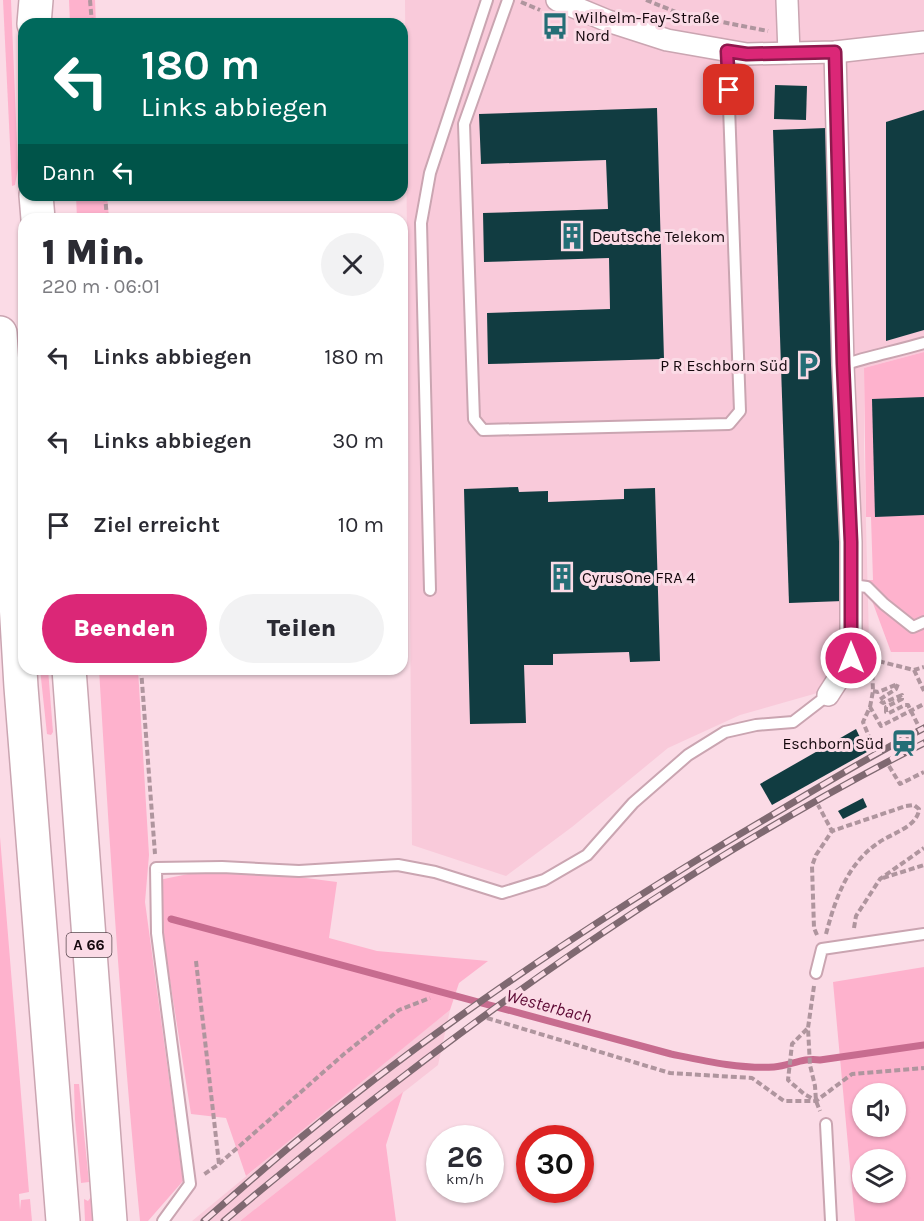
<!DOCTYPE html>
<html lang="de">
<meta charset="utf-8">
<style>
:root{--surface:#fff;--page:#f2f2f3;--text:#2b2b33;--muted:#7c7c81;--accent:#db2777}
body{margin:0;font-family:Karla,sans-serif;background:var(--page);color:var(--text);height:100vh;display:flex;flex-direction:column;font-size:22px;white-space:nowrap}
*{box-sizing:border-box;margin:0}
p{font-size:20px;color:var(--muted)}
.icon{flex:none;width:33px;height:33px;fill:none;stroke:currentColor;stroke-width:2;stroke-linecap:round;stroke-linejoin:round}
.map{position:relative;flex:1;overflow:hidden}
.sheet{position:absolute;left:18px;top:213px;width:390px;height:462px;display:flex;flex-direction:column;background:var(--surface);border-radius:18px;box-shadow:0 2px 4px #0004}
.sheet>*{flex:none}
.hud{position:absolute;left:18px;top:18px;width:390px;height:183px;border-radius:18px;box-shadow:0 2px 4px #0004;background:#00695c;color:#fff;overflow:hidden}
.tools{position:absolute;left:852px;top:1083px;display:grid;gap:12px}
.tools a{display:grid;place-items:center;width:54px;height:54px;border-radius:50%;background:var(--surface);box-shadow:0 2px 4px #0004;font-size:30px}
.speed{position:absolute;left:426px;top:1125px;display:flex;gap:12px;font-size:30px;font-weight:700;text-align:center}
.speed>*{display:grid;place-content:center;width:78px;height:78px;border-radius:50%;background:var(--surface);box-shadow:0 2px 4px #0004;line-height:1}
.speed small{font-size:15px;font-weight:400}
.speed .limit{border:9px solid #d22;background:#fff;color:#111}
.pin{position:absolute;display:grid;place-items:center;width:51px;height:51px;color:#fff;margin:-26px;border-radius:12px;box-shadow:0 3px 9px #0006}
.me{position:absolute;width:66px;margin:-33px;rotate:0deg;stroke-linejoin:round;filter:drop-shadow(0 0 4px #0008)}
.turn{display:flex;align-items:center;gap:21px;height:126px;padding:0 24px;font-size:27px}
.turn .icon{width:78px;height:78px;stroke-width:2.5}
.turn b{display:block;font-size:42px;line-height:51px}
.then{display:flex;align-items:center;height:57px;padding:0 24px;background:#0003;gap:12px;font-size:22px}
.round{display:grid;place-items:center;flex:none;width:63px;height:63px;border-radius:32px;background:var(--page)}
.summary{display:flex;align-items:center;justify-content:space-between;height:102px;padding:0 24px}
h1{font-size:36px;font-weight:800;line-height:45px}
.cta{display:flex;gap:12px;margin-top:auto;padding:12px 24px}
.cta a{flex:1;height:69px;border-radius:36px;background:var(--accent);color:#fff;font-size:24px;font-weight:800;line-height:69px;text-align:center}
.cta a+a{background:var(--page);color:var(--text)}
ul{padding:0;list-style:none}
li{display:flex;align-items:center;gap:18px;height:84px;padding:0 24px}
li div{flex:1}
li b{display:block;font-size:22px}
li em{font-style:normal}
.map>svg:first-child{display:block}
.built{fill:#f9cada}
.green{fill:#feb2cd;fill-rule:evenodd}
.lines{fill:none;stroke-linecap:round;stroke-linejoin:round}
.stream{stroke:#c76c8f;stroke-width:7}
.building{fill:#113c41}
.lane-casing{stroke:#caa5b1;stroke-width:14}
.street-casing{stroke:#caa5b1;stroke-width:24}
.highway-casing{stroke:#caa5b1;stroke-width:36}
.path{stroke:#af959e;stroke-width:4;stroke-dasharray:6 3;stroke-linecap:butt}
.lane{stroke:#fff;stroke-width:10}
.street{stroke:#fff;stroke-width:21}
.highway{stroke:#fff;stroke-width:33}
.rail-casing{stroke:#7f6971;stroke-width:7}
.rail{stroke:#fbdbe6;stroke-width:4.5;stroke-dasharray:14;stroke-linecap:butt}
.route-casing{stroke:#8e194d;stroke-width:15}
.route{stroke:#db2777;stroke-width:10}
.labels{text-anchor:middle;stroke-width:6;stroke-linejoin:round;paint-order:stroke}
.shield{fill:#fbdbe6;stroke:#59474e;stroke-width:1.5}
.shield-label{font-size:15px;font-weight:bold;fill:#14080d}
.poi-label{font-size:16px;fill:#14080d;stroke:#fbdbe6;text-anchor:start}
.water-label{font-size:18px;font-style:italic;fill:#5e0a35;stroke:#fbdbe6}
</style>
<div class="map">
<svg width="924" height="1221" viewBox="0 0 924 1221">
<rect width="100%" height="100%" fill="#fbdbe6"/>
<g class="built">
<path d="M405,0H924V352L864,368V447L870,678L740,715L668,748L572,827L506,876L412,845Z"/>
<path d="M450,1010L438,1065L240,1221H192L386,1061Z"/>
</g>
<g class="green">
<path d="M3,0H11L18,168L15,185L12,186Z"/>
<path d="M69,0H95L96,24H70Z"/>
<path d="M76,195H107L109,219H77Z"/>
<path d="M924,352V652H891L867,587V580H873L871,517H866L864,368Z"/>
<path d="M40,669H48L53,732L51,735L47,734Z"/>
<path d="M99,669H138L149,855L145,902L183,1181L148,1221H140C122,1037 110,853 99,669Z"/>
<path d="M0,837L29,1192L19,1194L20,1210L21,1200L30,1199L32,1221H0Z"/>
<path d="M222,867L337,882L329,938L377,951L488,961L459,983L450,1010L246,1176L226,1118L191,1114L157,898L159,880Z"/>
<path d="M924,967V1221H855L833,982ZM862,1094H896V1126H862ZM862,1160H896V1192H862Z"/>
<path d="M74,1084H79L89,1182L81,1183L75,1119Z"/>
<path d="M403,1092L386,1145L396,1221H240Z"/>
<path d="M91,1197L93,1221H85L84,1199L88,1201Z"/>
</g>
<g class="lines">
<path class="stream" d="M171,919L671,1054C705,1061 740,1069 774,1067C790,1066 803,1057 820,1060L924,1045"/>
</g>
<g class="building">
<path d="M775,85L807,86L806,120L774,119Z"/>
<path d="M657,108L664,359L488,364L487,313L610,309L609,258L484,262L483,213L608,209L606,160L481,164L479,114Z"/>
<path d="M924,110V330L886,341V122Z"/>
<path d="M826,128L843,601L789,603L773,130Z"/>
<path d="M924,397V515L875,517L872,399Z"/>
<path d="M518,487L519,492L548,491V502L624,499V489L655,488L660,661L630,662L629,652L553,654V665H524L526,723L470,724L464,489Z"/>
<path d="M856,729L867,752L772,805L760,784Z"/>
<path d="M863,798L867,807L843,819L838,811Z"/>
</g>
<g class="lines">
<defs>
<g id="lane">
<path d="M508,0L464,124L474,419L483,430L729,424L740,411L727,51"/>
<path d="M843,365C870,356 897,351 924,343"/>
<path d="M852,585L867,587L884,604L913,627L924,622"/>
<path d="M430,590L421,223L430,173L487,0"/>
<path d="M816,973L822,949L924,934"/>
<path d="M826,1124L831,1221"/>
<path d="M163,1221L190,1184L157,933L156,868L222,867L299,871L398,865L435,872L502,893L544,880L587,855L633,803L688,755L725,732L756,725L793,722L828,695"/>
</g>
<g id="street">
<path d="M557,0L608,21L667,40L747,54L835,52L924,42"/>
<path d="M787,0L789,53"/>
<path d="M828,695L851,659V542L843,365L835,52"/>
</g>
<g id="highway">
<path d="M34,24L36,0"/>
<path d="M36,195L38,219"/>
<path d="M0,333L21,687L63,1221"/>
<path d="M69,669L110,1221"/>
</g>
</defs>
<use href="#lane" class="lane-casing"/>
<use href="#street" class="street-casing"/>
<use href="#highway" class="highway-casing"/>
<g class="path">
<path d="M90,0L92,24"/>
<path d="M646,0L681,14L768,31"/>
<path d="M521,2L540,10"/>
<path d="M105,195L107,219"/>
<path d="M870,659L914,670L924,667"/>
<path d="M141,669L155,854"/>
<path d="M914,670L924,691"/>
<path d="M873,691L878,692L898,684L896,689L879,700L883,703L902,695V699L886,707V712L889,713L905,705H908L918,725"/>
<path d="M870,707L873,691L872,665"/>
<path d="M874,749L863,722L870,707L881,726L924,704"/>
<path d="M889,766L900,784L924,772"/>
<path d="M883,878L924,865"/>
<path d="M854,928L856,916L880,879L924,848"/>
<path d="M826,934C835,900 847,864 878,843C890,834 918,827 919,809L914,805L906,806L832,831"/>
<path d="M817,935L814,928L812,866L816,855L832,831L818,805"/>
<path d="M196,961L219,1164L203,1175"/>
<path d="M814,986L808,1028L810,1065L815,1086L816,1101L820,1111"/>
<path d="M487,1018L670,1073L752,1078L784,1101H816L852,1074L924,1068"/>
<path d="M807,1029L792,1044L788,1080L804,1094L815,1100"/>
<path d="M219,1164L344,1054L399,1010L430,998"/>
</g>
<use href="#lane" class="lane"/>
<use href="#street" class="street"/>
<use href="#highway" class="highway"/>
<defs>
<g id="rail">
<path d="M204,1221C234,1195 263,1169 293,1144C441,1022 602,915 767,818C819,787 870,756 924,728"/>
<path d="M224,1221C439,1039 672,871 924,743"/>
</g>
</defs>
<use href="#rail" class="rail-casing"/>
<use href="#rail" class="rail"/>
</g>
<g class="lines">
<defs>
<path id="route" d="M729,90L727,51L747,54L835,52L843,364L851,542V658"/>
</defs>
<use href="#route" class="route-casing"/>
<use href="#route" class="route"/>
</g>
<defs>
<symbol id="bus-bare" viewBox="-9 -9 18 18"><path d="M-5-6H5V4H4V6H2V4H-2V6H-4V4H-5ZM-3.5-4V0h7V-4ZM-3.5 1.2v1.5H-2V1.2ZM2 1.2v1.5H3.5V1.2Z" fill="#246e76" stroke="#fbdbe6" stroke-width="2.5" paint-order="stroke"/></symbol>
<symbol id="building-bare" viewBox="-9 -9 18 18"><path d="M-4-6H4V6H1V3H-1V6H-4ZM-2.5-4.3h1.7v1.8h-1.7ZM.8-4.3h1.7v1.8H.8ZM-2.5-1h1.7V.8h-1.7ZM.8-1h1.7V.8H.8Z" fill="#246e76" stroke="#fbdbe6" stroke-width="2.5" paint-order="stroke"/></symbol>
<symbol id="parking-bare" viewBox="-9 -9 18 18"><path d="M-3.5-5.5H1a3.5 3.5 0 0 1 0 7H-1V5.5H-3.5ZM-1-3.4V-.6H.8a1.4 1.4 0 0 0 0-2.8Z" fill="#246e76" stroke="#fbdbe6" stroke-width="2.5" paint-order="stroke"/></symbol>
<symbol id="station-bare" viewBox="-9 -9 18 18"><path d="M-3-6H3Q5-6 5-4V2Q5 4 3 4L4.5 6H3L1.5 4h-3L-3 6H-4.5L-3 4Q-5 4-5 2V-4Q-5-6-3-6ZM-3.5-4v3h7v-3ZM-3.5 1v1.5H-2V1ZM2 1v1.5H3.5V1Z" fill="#246e76" stroke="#fbdbe6" stroke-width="2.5" paint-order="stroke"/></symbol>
</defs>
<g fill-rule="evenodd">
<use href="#bus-bare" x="536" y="7" width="38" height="38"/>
<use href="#building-bare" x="553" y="217" width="38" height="38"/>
<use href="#parking-bare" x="789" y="346" width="38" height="38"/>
<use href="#building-bare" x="543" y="558" width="38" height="38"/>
<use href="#station-bare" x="885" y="724" width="38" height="38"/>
</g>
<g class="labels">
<rect class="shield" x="66.5" y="933" width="45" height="24" rx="4.5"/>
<g class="shield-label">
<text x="89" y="950">A 66</text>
</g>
<g class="poi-label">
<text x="575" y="23">Wilhelm-Fay-Straße<tspan x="575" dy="18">Nord</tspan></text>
<text x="592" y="242">Deutsche Telekom</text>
<text x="788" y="371" text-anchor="end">P R Eschborn Süd</text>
<text x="582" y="583">CyrusOne FRA 4</text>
<text x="884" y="749" text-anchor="end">Eschborn Süd</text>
</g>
<g class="water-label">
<text transform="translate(549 1006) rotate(15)" y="6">Westerbach</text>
</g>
</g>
</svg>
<div class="tools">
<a><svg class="icon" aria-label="sound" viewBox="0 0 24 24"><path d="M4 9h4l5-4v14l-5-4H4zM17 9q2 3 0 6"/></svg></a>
<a><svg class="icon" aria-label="layers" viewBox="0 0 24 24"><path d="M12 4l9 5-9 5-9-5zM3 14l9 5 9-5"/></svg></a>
</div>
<div class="speed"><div>26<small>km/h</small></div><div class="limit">30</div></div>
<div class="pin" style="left:729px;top:90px;background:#d93025"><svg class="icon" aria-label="arrive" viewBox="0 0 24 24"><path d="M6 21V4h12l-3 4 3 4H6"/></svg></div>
<svg class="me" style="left:851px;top:658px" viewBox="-20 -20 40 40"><circle r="17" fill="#db2777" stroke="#fff" stroke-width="3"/><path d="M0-11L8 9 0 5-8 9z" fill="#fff"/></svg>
<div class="hud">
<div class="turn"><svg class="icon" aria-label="left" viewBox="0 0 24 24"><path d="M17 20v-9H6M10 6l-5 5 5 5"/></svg><div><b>180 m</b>Links abbiegen</div></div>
<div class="then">Dann<svg class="icon" aria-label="left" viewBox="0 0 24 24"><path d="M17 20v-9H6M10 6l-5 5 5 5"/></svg></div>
</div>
<section class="sheet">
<div class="summary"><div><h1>1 Min.</h1><p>220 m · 06:01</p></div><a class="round"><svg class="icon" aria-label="close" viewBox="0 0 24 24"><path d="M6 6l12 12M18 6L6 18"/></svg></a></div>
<ul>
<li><svg class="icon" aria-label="left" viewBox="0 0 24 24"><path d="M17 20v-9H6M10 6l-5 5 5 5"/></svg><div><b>Links abbiegen</b></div><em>180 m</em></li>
<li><svg class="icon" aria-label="left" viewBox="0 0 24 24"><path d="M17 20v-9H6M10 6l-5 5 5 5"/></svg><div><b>Links abbiegen</b></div><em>30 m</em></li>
<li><svg class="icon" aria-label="arrive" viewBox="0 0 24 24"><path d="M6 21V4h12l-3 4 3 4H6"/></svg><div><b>Ziel erreicht</b></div><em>10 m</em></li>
</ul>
<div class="cta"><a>Beenden</a><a>Teilen</a></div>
</section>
</div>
